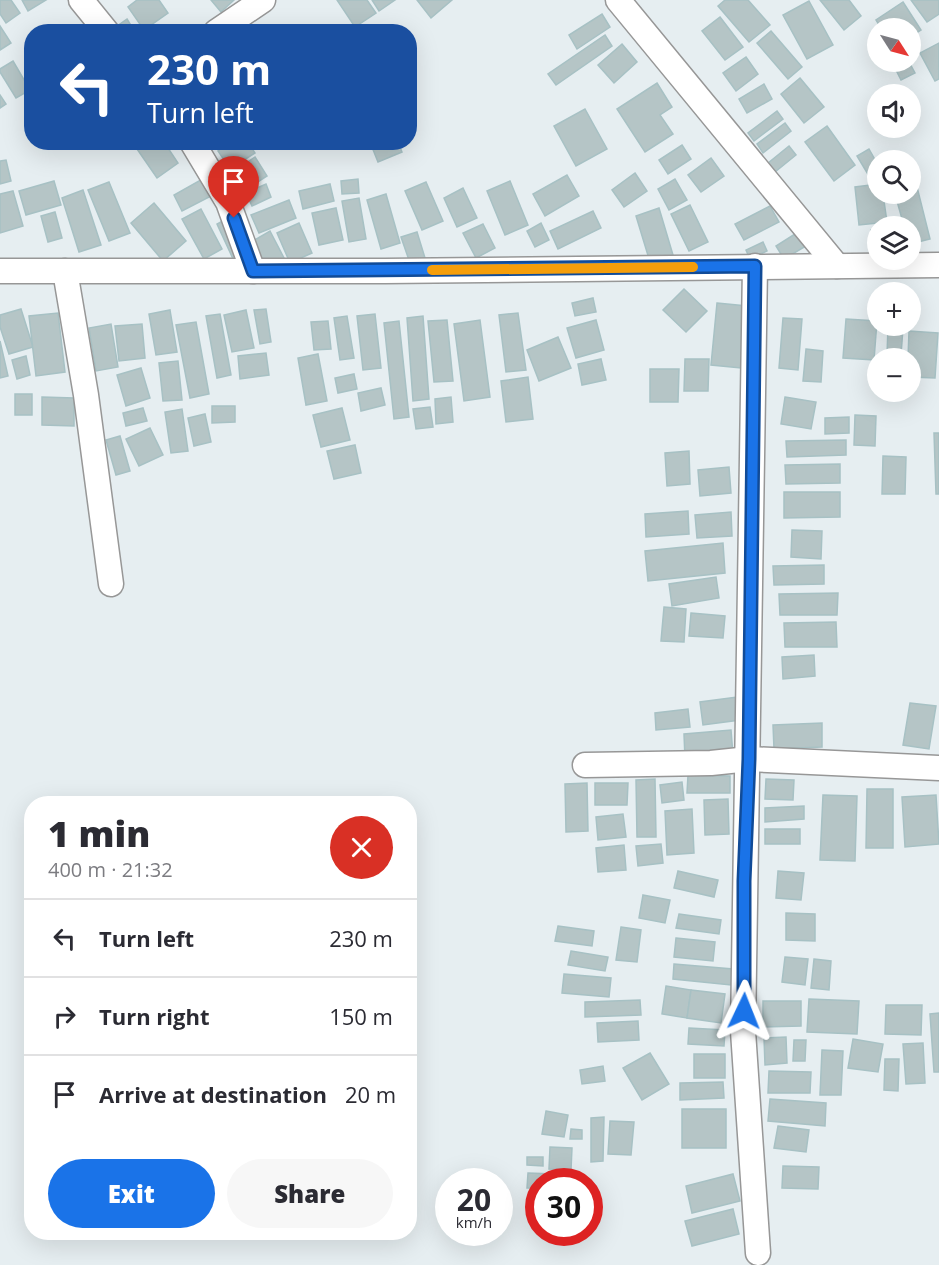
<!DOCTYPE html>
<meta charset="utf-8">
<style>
:root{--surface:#fff;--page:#f7f7f7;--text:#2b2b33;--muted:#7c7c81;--line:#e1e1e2;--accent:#1a73e8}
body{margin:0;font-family:"Open Sans",sans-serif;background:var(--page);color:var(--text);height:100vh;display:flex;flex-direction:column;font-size:22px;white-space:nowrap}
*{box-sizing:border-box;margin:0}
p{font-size:20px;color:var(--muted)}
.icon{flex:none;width:33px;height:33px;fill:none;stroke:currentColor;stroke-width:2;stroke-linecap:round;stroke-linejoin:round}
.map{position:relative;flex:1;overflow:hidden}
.drawer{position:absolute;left:24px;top:796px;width:393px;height:444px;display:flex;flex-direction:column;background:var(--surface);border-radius:24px;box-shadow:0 6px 24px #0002}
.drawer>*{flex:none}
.guide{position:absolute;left:24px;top:24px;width:393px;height:126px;border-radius:24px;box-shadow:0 6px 24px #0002;background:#1a4fa0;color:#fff;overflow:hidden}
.needle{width:39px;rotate:126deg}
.controls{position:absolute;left:867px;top:18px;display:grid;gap:12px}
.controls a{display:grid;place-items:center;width:54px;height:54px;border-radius:50%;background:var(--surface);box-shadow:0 6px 24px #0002;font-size:30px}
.speed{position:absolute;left:435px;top:1168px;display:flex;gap:12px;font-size:30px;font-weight:700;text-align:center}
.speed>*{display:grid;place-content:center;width:78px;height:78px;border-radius:50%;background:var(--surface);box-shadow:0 6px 24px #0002;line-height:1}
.speed small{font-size:15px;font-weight:400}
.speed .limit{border:9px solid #d22;background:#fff;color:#111}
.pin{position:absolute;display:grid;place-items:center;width:51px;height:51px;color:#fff;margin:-62px -26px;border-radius:50% 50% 50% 0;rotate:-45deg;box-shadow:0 0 6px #0007}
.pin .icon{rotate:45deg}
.me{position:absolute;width:66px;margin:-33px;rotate:2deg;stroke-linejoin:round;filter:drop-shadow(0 0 4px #0008)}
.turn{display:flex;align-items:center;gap:21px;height:126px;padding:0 24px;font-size:27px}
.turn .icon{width:78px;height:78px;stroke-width:2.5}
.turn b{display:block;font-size:42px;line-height:51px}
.round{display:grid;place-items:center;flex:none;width:63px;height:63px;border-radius:32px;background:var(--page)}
.headline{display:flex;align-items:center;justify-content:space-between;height:102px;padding:0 24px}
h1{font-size:36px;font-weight:800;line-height:45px}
.action{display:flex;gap:12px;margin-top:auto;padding:12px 24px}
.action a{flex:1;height:69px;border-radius:36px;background:var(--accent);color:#fff;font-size:24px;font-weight:800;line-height:69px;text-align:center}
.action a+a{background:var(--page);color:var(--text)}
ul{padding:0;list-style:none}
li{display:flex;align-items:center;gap:18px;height:78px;padding:0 24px;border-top:2px solid var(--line)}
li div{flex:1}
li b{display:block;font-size:22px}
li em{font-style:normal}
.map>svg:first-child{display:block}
.building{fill:#b5c5c6;stroke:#a7c1c4;stroke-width:1.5}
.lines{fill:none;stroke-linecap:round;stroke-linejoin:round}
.minor-casing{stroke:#979797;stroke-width:27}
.minor{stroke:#fff;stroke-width:24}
.route-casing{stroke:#114b97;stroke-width:15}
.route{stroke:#1a73e8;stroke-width:10}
.slow{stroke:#f59e0b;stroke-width:10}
</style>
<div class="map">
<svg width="939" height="1265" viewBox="0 0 939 1265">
<rect width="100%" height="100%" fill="#e6eef1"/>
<g class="building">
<path d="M0,0H11L20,13L6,23L0,14Z"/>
<path d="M22,0H46L28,11Z"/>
<path d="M137,0H159L168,13L144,30L128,7Z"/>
<path d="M211,0H234L221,12Z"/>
<path d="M337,0H367L376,13L355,27Z"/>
<path d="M372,0H395L379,11Z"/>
<path d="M417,0H452L431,18Z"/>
<path d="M725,0H748L770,25L749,42L718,6Z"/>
<path d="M820,0H849L861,16L844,30Z"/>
<path d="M911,0H939V14L927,22Z"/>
<path d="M809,1L833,45L807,59L783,15Z"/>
<path d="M903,2L921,30L910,37V28H881L876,20Z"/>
<path d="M602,14L610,27L577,49L569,35Z"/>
<path d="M720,17L743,47L725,60L702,31Z"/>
<path d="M127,19L135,32H115L113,29Z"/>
<path d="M0,26L11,43L0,50Z"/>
<path d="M771,31L802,67L788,79L757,43Z"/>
<path d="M605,35L612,46L556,85L548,74Z"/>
<path d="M939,43V79L935,81L920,53Z"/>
<path d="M622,44L637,62L614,83L598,65Z"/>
<path d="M746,57L758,74L736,91L723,73Z"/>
<path d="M13,61L30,90L16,98L0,72V69Z"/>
<path d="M892,62H909L915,73L901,80Z"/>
<path d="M800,78L824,107L804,123L781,94Z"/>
<path d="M657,83L672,107L660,115L673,134L645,152L617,109Z"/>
<path d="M764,84L772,99L747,113L739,99Z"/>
<path d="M0,95L6,104L0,108Z"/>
<path d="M585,109L607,149L576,166L554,126Z"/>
<path d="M777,111L783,119L754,141L748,133Z"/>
<path d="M785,123L791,131L763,153L757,144Z"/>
<path d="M827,126L855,165L834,181L805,142Z"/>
<path d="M139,142H164L178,163L157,178L135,146Z"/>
<path d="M231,142H248L255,153L230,169L218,151Z"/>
<path d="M370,142H398L402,152L378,162Z"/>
<path d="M682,145L691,159L668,174L659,160Z"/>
<path d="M789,146L796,155L775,172L768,163Z"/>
<path d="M869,149L878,165V171L869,176L857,156Z"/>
<path d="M255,157L267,176L242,192L230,174Z"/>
<path d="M711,158L724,176L701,192L688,175Z"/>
<path d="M6,160L11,181L0,184V161Z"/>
<path d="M635,173L647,191L624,207L612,190Z"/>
<path d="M567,175L579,196L545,216L533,194Z"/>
<path d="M206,177L215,194L182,211L174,195Z"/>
<path d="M358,179L359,193L342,194L341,181Z"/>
<path d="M675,179L687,200L669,210L658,189Z"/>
<path d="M915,179L930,239L910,244V226H904L895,194H910V180Z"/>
<path d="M54,181L61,205L26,215L19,191Z"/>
<path d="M510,181L528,225L505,235L487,191Z"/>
<path d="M109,182L130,233L109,241L88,190Z"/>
<path d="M426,182L443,221L422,230L405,191Z"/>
<path d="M266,184L271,197L252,206L246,193Z"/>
<path d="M330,184L334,201L303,209L299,191Z"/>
<path d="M878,184V194H883L887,222L859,225L855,187Z"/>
<path d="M463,188L477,218L457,227L444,198Z"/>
<path d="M83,190L101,245L79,252L62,198Z"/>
<path d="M13,191L23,226L0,233V194Z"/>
<path d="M386,194L400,243L381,249L367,200Z"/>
<path d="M359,198L366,239L349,242L342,201Z"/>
<path d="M289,200L296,218L259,233L251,215Z"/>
<path d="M154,203L186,241L163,261L131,223Z"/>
<path d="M690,205L708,242L689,251L671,214Z"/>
<path d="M770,206L779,222L744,240L735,224Z"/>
<path d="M336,208L343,240L319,245L312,213Z"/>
<path d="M659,208L673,255L650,262L636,216Z"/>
<path d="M201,209L222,249L204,259L182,219Z"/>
<path d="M593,211L601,228L558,249L550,231Z"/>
<path d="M55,212L62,238L48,242L41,216Z"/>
<path d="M228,218L246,255L234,261L217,224Z"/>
<path d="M299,223L312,253L290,263L277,233Z"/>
<path d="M541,223L549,240L535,247L527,231Z"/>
<path d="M483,224L495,248L476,258L463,233Z"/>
<rect x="871" y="230" width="7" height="15"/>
<path d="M270,231L284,258L265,268L251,242Z"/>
<path d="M417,232L425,258L410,263L401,237Z"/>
<path d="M798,232L806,246L784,259L776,246Z"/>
<path d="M763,242L767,251L750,259L746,250Z"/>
<path d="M684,289L707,311L686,332L663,310Z"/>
<path d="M593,298L596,312L575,316L572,303Z"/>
<path d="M717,303L747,306L741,368L711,365Z"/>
<path d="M21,309L33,347L9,354L0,327V315Z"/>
<path d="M266,309L271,342L260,344L254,310Z"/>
<path d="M170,310L177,352L156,355L149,314Z"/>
<path d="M246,310L254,348L232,352L224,315Z"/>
<path d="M58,313L65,372L36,376L29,316Z"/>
<path d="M518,313L526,370L506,372L499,315Z"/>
<path d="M220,314L231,375L217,378L206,316Z"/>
<path d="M375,314L381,368L363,370L357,316Z"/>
<path d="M347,316L354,358L340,360L334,318Z"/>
<path d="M423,316L429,399L413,401L407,318Z"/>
<path d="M783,318L802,319L798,370L779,368Z"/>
<path d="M846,319L877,321L874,360L843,358Z"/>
<path d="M447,320L453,381L434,382L428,321Z"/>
<path d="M480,320L490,397L464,401L454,324Z"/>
<path d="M596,320L604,350L576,358L567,328Z"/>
<path d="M328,321L331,349L314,350L311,322Z"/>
<path d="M399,321L409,417L394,419L384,323Z"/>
<path d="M196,322L209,394L190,398L176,325Z"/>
<path d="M111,324L118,367L96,371L89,328Z"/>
<path d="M142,324L145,358L119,361L115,326Z"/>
<path d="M888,327L903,328L901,355H887Z"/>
<path d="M909,331L938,333L935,378L910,377V358H908Z"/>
<path d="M558,337L571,368L539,381L527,350Z"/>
<path d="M0,341L8,376L0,378Z"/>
<path d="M806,349L823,351L821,382L803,381Z"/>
<path d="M266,353L269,375L240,379L238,356Z"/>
<path d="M318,354L327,401L306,405L298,358Z"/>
<path d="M26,356L30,375L17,379L12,360Z"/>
<path d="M601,359L606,380L582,385L578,364Z"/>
<path d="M685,359H709L708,391H684Z"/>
<path d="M178,361L182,400L163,401L159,363Z"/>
<path d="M141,368L150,398L126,406L117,375Z"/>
<path d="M650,369H679L678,402H650Z"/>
<path d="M354,374L357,389L338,393L335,378Z"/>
<path d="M528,377L533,419L506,422L501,381Z"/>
<path d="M381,388L385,405L361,411L358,393Z"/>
<rect x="15" y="394" width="17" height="21"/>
<path d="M42,397L74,398V426L42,425Z"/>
<path d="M451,397L453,422L436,424L435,399Z"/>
<path d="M785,397L816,402L811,429L781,424Z"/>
<path d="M212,406H235V422L212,423Z"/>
<path d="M430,407L433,427L416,429L413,409Z"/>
<path d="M143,408L147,421L126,426L123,413Z"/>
<path d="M342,408L350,440L321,447L313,415Z"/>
<path d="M182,409L188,451L171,453L165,412Z"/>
<path d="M205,414L211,442L194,446L188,418Z"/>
<path d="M855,415L876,416L875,446L854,445Z"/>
<path d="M849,417V433L825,434V418Z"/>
<path d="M150,428L163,455L139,466L126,439Z"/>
<path d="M934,433H939V494H936Z"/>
<path d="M120,436L130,471L116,475L106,440Z"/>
<path d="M846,440V455L787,457L786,441Z"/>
<path d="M355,445L361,473L334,479L327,451Z"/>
<path d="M689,451L690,484L667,486L665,453Z"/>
<path d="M883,456L906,457L905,494H882Z"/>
<path d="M840,464V483L786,484L785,465Z"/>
<path d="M729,467L731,493L700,496L698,470Z"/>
<path d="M784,492H840V517L784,518Z"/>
<path d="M688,511L689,534L646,537L645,514Z"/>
<path d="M731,512L732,536L697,538L695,515Z"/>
<path d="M792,530L822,531L821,559L791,557Z"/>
<path d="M723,543L725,573L648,581L645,551Z"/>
<path d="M824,565V584L774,585L773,566Z"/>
<path d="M716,577L719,598L672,606L669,584Z"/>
<path d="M838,593L837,615H780L779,594Z"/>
<path d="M664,607L686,609L684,642L661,641Z"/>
<path d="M691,613L725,616L723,638L689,636Z"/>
<path d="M836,622L837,647H785L784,623Z"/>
<path d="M814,655L815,676L783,679L782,657Z"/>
<path d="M737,697L740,720L703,725L700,702Z"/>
<path d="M910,703L936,706L929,749L903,745Z"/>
<path d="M688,709L690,727L656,730L655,713Z"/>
<path d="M822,723V747L774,749L773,725Z"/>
<path d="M731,730L733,755L685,759L684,734Z"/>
<path d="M688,775L730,776V793H687Z"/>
<path d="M655,779L656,837H637L636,780Z"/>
<path d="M766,779L794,780L793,800L765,799Z"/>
<path d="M682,782L684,800L662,803L660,785Z"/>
<path d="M587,783L588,831L566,832L565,784Z"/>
<path d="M595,783H628L627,805H595Z"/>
<path d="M867,789H893V848H866Z"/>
<path d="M823,795L857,796L855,861L820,860Z"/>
<path d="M936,795L939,844L905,847L902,797Z"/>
<path d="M728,799L729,834L705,835L704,800Z"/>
<path d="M804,806V819L765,822V808Z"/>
<path d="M692,809L694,853L667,855L665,811Z"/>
<path d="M623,814L626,837L598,840L596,817Z"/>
<rect x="765" y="829" width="35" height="15"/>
<path d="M661,844L663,863L638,866L636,846Z"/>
<path d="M624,845L626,870L598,872L596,848Z"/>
<path d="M678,871L718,880L714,897L674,888Z"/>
<path d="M778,871L804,873L801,900L776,898Z"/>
<path d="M643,895L670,900L665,923L639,918Z"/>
<path d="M786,913L815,914V941L786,940Z"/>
<path d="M679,914L721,920L719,934L676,928Z"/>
<path d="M558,926L594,931L592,946L555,941Z"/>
<path d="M621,927L641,930L637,962L616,960Z"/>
<path d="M676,938L715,942L713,961L674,957Z"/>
<path d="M571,951L608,957L605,971L568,965Z"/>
<path d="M785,957L808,959L805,985L782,982Z"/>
<path d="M814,959L831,961L829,990L811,988Z"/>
<path d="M674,964L733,969L731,985L673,979Z"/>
<path d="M564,974L611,978L609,997L562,993Z"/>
<path d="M666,986L691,990L687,1018L662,1014Z"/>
<path d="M691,990L725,994L721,1023L687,1018Z"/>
<path d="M809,999L859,1001L857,1034L807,1032Z"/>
<path d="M640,1000L641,1015L585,1017V1002Z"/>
<path d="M763,1001H801V1026L763,1027Z"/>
<path d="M886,1005H922L921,1035L885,1034Z"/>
<path d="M939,1013V1072H934L930,1014Z"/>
<path d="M638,1021L639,1040L598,1042L597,1023Z"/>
<path d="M689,1028L725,1030L724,1046L688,1044Z"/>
<path d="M786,1037L787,1063L765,1065L764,1038Z"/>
<path d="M853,1039L883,1044L878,1072L848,1068Z"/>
<path d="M794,1040H806L805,1061H793Z"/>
<path d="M923,1043L925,1083L906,1084L903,1044Z"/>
<path d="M822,1050L843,1051L841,1095H820Z"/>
<path d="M650,1053L669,1084L642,1100L623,1068Z"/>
<rect x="694" y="1054" width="31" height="24"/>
<path d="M885,1059H899L898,1091L884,1090Z"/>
<path d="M603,1066L605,1081L582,1084L580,1070Z"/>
<path d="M769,1071L811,1072L810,1093H768Z"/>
<path d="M723,1082L724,1098L680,1100V1083Z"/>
<path d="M770,1099L826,1103L825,1126L768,1121Z"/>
<rect x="682" y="1109" width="44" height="39"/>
<path d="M546,1111L568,1115L564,1137L542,1134Z"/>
<path d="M604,1117L603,1161L591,1162V1118Z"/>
<path d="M610,1121L634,1122L631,1155L608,1154Z"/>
<path d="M778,1126L809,1130L806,1152L774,1148Z"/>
<path d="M571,1129L582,1130V1139H570Z"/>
<path d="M550,1147L572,1148L571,1170L549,1169Z"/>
<path d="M527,1157H543V1166L527,1165Z"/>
<path d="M783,1166L819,1167L818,1189L782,1188Z"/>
<path d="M528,1173L554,1174L553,1182H538V1188H527Z"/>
<path d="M733,1174L740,1201L692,1213L686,1186Z"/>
<path d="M733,1209L739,1234L692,1246L685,1221Z"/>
</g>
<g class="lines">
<defs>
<g id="minor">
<path d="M81,0L107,32"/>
<path d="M618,0L837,266"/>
<path d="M216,32L263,0"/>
<path d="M192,142L228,202L253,271"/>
<path d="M755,266L743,1031L758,1253"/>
<path d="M0,271H385L939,265"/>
<path d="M65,271L86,395L111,584"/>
<path d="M585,765L711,763L749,759L939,768"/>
</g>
</defs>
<use href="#minor" class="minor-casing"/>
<use href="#minor" class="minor"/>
</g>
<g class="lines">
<defs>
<path id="route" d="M234,218L253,271L755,266L749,759L744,881V1011"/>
</defs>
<use href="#route" class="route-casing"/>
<use href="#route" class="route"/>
<path class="slow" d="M432,270L693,267"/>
</g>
</svg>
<div class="controls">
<a><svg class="needle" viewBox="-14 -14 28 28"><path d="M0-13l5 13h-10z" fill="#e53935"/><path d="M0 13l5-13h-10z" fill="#7c7c81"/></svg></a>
<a><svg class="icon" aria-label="sound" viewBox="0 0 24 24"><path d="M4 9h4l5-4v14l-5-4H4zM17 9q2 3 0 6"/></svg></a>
<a><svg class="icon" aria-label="search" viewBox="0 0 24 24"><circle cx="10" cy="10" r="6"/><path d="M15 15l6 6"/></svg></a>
<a><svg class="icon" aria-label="layers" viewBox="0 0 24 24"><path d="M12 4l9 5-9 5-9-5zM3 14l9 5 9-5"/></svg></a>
<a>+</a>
<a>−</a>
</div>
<div class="speed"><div>20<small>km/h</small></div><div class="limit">30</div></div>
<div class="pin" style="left:234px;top:218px;background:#d93025"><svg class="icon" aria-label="arrive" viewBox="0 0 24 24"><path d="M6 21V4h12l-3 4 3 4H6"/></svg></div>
<svg class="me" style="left:744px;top:1011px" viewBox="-20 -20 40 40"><path d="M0-17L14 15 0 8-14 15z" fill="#1a73e8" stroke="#fff" stroke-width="4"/></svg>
<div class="guide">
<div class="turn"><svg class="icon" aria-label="left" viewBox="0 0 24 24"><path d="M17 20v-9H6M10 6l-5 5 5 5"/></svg><div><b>230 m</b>Turn left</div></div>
</div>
<section class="drawer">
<div class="headline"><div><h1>1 min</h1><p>400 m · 21:32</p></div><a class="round" style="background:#d93025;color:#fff"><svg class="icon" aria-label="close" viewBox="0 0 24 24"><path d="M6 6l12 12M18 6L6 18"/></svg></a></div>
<ul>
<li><svg class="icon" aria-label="left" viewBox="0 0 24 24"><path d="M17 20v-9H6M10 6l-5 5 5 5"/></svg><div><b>Turn left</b></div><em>230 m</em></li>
<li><svg class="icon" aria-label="right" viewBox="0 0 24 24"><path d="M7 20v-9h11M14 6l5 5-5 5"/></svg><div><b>Turn right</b></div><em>150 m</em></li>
<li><svg class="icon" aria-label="arrive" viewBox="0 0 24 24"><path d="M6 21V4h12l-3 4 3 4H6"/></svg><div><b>Arrive at destination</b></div><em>20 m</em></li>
</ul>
<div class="action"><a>Exit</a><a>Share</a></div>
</section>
</div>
